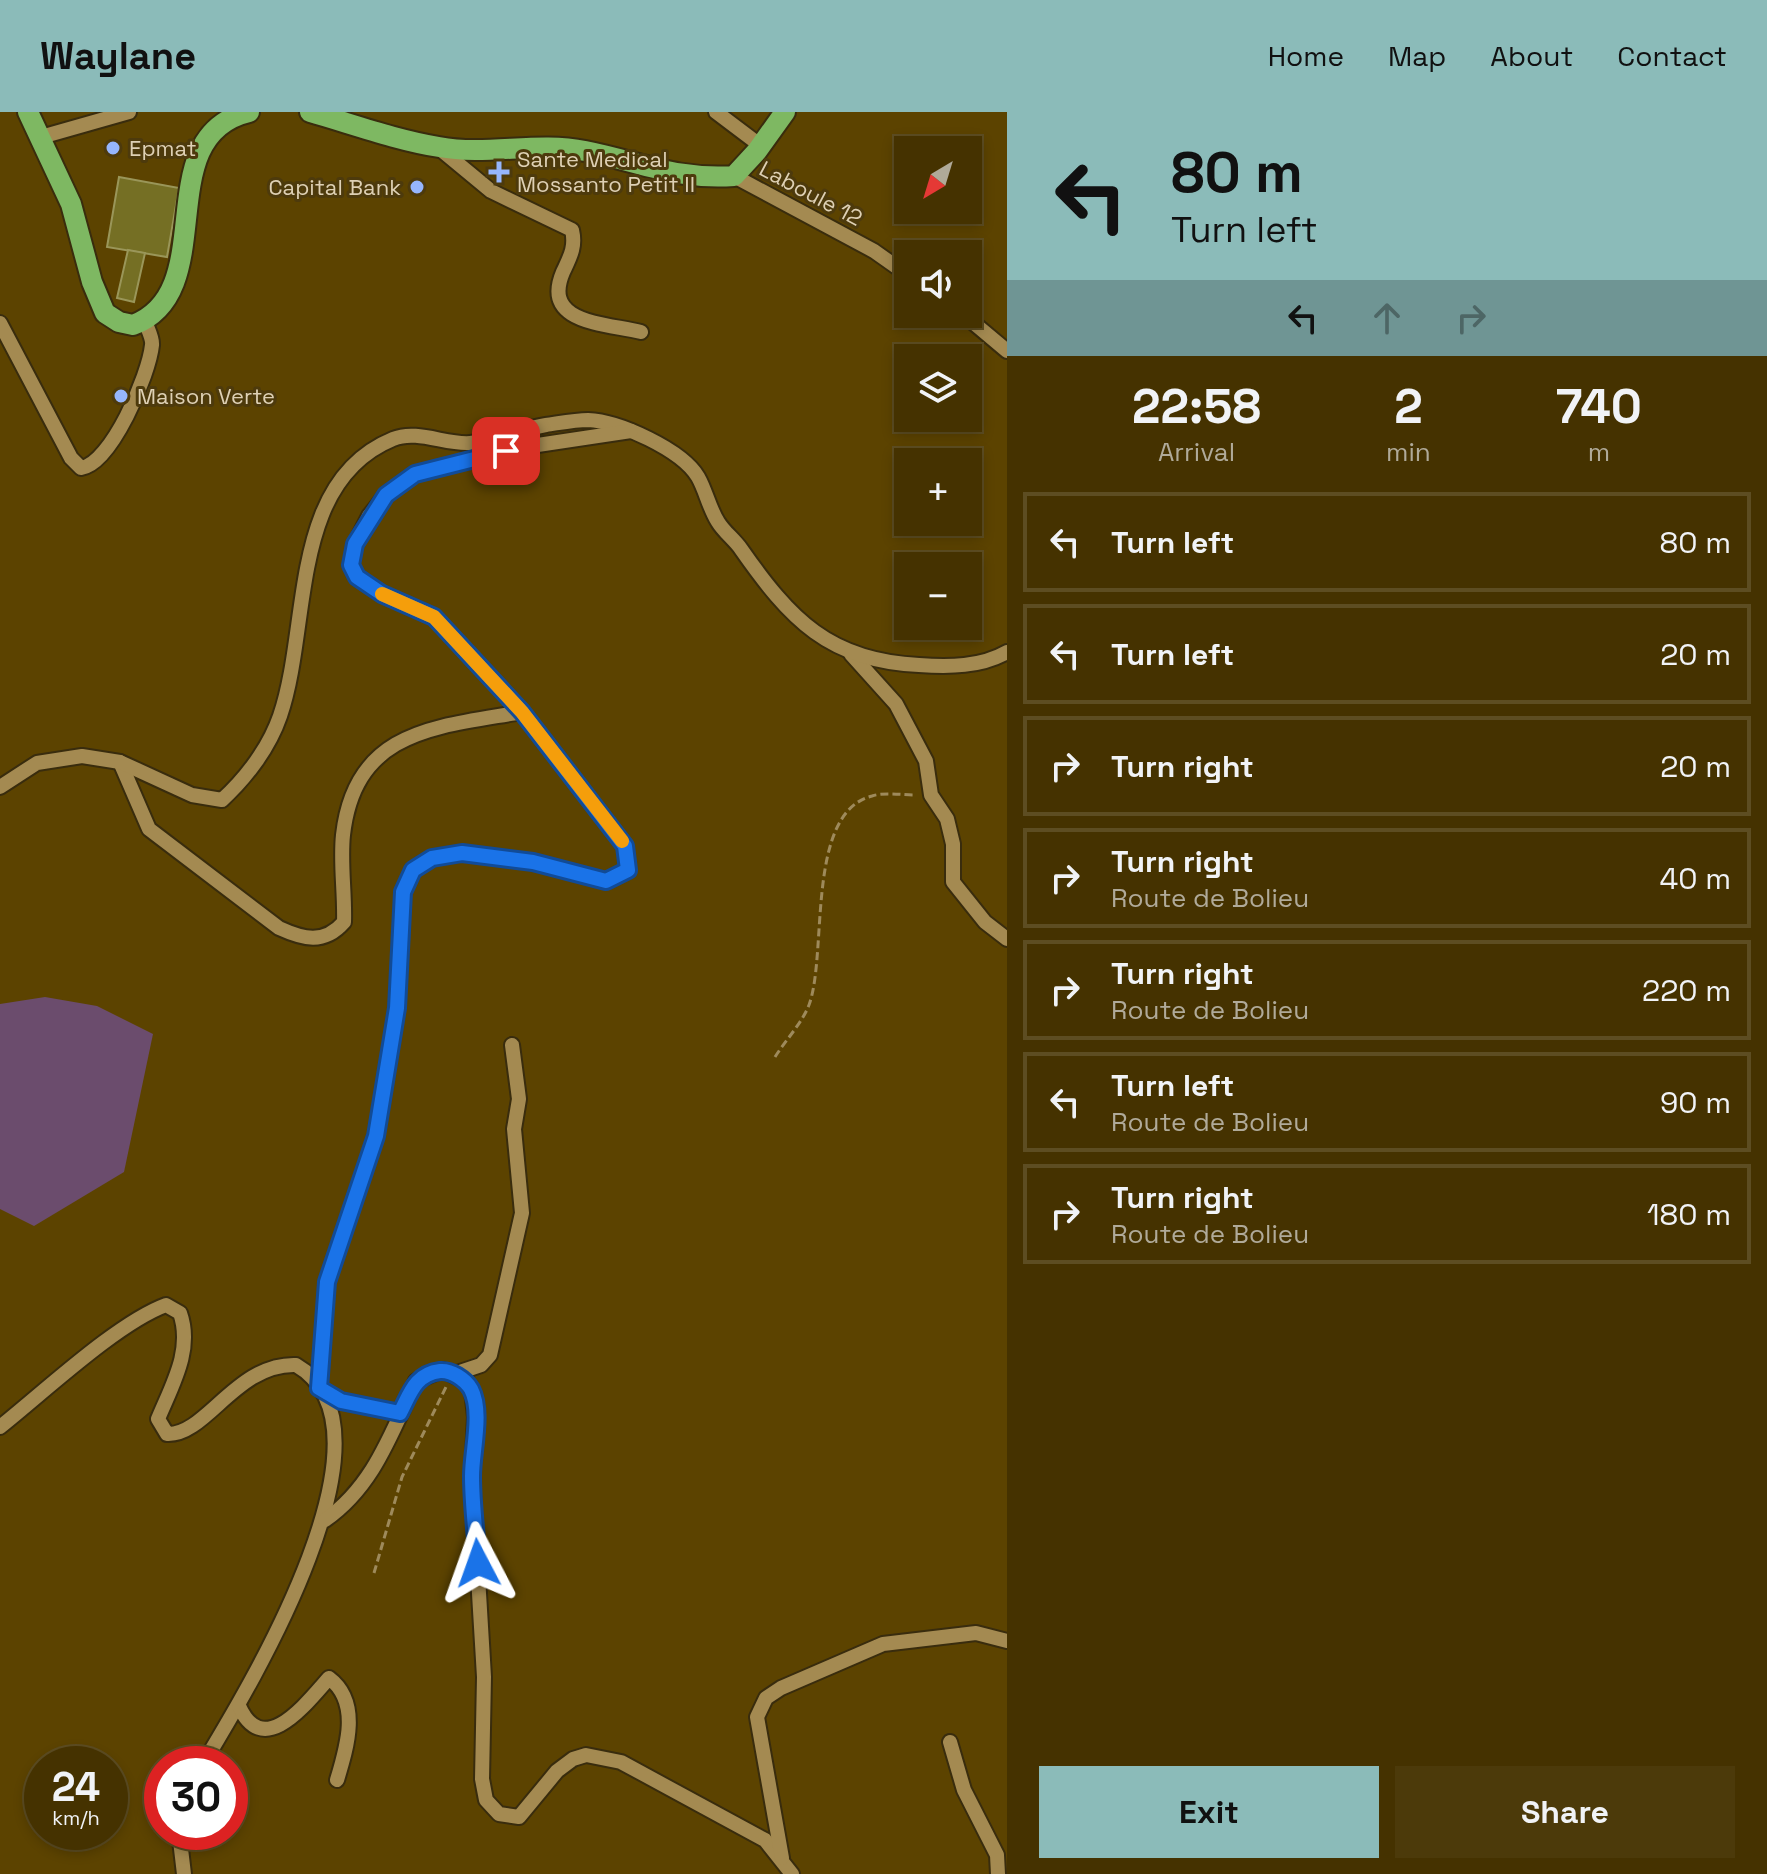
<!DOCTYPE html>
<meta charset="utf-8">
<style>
:root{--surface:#453200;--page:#4c3a0a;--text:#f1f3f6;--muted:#b0aa99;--line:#5d4d22;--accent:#8bbbb9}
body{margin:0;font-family:"Space Grotesk",sans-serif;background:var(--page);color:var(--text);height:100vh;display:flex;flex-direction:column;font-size:30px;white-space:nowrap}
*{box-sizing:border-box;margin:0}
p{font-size:26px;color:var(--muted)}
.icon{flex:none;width:44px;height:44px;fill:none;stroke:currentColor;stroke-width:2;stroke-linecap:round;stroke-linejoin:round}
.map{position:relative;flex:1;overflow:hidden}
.side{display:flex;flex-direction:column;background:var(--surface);width:760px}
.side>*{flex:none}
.banner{background:#8bbbb9;color:#111;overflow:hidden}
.needle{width:52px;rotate:218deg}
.controls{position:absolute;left:894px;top:24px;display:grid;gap:16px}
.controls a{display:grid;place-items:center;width:88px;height:88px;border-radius:0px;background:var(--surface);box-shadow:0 4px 12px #0003,0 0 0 2px var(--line);font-size:40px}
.speed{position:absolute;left:24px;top:1634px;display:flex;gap:16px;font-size:40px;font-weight:700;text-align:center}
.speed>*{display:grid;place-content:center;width:104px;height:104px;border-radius:50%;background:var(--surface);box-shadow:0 4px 12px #0003,0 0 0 2px var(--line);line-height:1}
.speed small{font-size:20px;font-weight:400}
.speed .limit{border:12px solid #d22;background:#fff;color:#111}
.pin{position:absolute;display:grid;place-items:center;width:68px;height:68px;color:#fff;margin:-34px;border-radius:16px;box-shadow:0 4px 12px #0006}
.me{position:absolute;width:88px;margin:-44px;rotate:356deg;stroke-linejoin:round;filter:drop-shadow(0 0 6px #0008)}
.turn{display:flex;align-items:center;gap:28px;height:168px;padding:0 32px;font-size:36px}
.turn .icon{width:104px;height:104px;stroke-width:2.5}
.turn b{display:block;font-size:56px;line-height:68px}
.lanes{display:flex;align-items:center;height:76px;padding:0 32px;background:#0003;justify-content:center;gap:40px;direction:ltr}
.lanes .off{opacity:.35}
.eta{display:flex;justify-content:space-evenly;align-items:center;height:136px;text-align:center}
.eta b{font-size:48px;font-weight:700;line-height:56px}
.action{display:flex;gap:16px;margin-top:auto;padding:16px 32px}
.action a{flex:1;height:92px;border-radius:0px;background:var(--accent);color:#111;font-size:32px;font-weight:700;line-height:92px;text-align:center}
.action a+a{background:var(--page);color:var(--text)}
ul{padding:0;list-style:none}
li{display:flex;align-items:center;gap:24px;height:100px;margin:0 16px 12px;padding:0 16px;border:4px solid var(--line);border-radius:0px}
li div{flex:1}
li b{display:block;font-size:30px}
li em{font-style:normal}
header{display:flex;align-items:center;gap:48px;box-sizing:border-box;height:112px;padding:0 40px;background:var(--accent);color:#111}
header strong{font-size:38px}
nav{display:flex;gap:44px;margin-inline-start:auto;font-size:28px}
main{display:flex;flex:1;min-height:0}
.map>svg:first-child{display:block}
.green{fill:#6b4c6d}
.building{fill:#756f24;stroke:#9a9659;stroke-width:2}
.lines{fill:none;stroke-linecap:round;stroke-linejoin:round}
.minor-casing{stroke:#392c0d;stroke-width:18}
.major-casing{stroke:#392c0d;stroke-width:24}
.path{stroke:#9e8a5b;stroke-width:3;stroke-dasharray:8 4;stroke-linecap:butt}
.minor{stroke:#a48a51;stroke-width:14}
.major{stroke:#7eb862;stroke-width:20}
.route-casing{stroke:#114b97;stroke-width:20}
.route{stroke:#1a73e8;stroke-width:14}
.slow{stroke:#f59e0b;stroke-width:14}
.poi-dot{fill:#96b6fd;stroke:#4d3a0c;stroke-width:3}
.labels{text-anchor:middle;stroke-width:6;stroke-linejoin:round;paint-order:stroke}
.poi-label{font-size:22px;fill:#ded0b4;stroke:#4d3a0c;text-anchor:start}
.street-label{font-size:22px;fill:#ded0b4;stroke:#4d3a0c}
</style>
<header>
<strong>Waylane</strong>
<nav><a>Home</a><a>Map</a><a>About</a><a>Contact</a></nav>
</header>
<main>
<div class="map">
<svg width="1007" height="1762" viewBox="0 0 1007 1762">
<rect width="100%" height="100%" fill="#5c4300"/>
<path class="green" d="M45,885L97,894L153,922L124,1060L34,1114L0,1097V892Z"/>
<g class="building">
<path d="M119,65L179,76L167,145L107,135Z"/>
<path d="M128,138L145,141L134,190L117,186Z"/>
</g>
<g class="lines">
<defs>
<g id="minor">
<path d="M716,0L761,34"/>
<path d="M41,25L129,0"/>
<path d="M439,36L491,79L572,118C576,135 570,145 563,160C541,212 605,211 641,220"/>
<path d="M734,64L874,139L908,163"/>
<path d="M963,202L1007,239"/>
<path d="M0,211L71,346L81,356C111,352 149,263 152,233C153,226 147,216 145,209"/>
<path d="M851,542L896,592L926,649L931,683L947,707L953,732V770L985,810L1007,827"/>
<path d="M120,650L149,717L279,816C303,827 324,833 344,810C345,781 340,751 343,723C355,617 437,615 522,600"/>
<path d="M0,675L37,651L82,644L120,650L192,683L222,688C246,666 269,636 280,604C311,514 288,370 393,327C417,317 446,333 470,331C495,329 521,317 546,313C560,311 575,308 588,308C619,309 682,338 698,365C706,379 709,396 718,410C724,420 734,427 741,437C790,507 829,549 919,553C949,555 981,555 1007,540"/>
<path d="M454,1262L481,1253L490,1243L522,1101L514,1017L519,987L512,933"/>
<path d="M319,1276L327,1170L376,1024L397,896L403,780L413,758L432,746L462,741L533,750L606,769L628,758L625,734L522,600L434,505L382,482L357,465L351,453L355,432L369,404L386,383L415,362L531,334L631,319"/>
<path d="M319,1276L341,1289L400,1301"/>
<path d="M0,1315C43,1281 117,1211 166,1193L180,1201C193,1238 172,1273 158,1307L167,1322C206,1324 236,1251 296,1253C407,1317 247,1579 203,1652"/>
<path d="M325,1408C374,1374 391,1321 416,1269L443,1258L463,1268L472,1278L475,1305L472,1364L484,1565L482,1667L486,1688L499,1702L519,1705L557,1659L573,1647L586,1643L621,1650L765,1728L792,1762"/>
<path d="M239,1594C263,1648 305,1593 329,1566C361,1590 347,1635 337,1668"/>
<path d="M950,1630L964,1678L997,1743L998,1762"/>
<path d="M179,1720L184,1762"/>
<path d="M782,1746L757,1605L766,1586L781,1576L883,1532L976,1521L1007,1529"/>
</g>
<g id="major">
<path d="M28,0L71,92L92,170L105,201L119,210L133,213C223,179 147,24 249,0"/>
<path d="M310,0C352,12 396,28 439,35C488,44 537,29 585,39C641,50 675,68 734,64L757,39L785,0"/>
</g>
</defs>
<use href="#minor" class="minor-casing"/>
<use href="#major" class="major-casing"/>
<g class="path">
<path d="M775,945C785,929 802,911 809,893C828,841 805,701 872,684C884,680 902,683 915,683"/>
<path d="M374,1461L402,1365L446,1275"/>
</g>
<use href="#minor" class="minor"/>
<use href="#major" class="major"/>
</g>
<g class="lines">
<defs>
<path id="route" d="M478,1451C476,1422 472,1393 472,1364C472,1339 483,1300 471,1277C465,1267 451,1258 440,1259C415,1262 410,1282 400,1301L341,1289L319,1276L327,1170L376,1024L397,896L403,780L413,758L432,746L462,741L533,750L606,769L628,758L625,734L522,600L434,505L382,482L357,465L351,453L355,432L386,383L415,362L506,339"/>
</defs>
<use href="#route" class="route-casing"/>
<use href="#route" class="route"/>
<path class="slow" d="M382,482L434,505L522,600L622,729"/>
</g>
<g class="poi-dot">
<circle cx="113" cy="36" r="8"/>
<path d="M495 48h8v8h8v8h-8v8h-8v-8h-8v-8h8z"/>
<circle cx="417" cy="75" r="8"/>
<circle cx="121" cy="284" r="8"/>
</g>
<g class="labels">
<g class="poi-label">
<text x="129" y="44">Epmat</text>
<text x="517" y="55">Sante Medical<tspan x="517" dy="25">Mossanto Petit II</tspan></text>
<text x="401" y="83" text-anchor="end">Capital Bank</text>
<text x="137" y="292">Maison Verte</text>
</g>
<g class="street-label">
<text transform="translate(811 81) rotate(28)" y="8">Laboule 12</text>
</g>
</g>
</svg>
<div class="controls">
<a><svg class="needle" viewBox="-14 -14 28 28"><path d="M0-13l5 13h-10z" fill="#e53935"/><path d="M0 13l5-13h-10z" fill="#b0aa99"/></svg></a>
<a><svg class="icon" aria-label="sound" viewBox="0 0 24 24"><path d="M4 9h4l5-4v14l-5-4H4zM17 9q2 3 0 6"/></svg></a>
<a><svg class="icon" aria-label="layers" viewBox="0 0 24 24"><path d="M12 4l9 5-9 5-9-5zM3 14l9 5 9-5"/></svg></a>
<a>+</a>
<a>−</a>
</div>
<div class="speed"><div>24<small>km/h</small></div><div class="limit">30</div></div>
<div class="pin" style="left:506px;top:339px;background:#d93025"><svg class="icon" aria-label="arrive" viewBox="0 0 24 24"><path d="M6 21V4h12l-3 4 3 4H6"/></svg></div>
<svg class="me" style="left:478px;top:1451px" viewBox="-20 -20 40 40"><path d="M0-17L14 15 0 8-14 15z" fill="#1a73e8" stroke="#fff" stroke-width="4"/></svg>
</div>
<section class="side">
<div class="banner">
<div class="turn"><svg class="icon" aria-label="left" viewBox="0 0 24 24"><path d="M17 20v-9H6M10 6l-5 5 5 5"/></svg><div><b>80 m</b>Turn left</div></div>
<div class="lanes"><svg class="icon" aria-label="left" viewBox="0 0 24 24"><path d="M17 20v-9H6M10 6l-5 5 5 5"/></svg><svg class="icon off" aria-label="ahead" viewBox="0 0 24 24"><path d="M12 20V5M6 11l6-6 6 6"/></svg><svg class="icon off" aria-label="right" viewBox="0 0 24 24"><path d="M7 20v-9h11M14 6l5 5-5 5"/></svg></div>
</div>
<div class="eta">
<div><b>22:58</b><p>Arrival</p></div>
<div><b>2</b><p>min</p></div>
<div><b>740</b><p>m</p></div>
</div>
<ul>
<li><svg class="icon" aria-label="left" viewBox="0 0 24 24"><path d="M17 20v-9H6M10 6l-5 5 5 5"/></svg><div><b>Turn left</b></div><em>80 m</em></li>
<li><svg class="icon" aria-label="left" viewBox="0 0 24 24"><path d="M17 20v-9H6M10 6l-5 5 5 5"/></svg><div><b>Turn left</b></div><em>20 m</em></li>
<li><svg class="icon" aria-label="right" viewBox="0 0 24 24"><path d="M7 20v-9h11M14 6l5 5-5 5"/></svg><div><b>Turn right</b></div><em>20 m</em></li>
<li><svg class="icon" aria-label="right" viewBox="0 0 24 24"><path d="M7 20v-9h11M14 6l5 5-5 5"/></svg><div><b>Turn right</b><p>Route de Bolieu</p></div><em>40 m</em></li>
<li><svg class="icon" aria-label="right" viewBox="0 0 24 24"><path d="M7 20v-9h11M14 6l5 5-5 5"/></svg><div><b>Turn right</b><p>Route de Bolieu</p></div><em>220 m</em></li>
<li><svg class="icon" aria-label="left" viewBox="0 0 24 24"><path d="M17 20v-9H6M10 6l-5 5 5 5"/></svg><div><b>Turn left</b><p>Route de Bolieu</p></div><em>90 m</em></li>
<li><svg class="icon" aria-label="right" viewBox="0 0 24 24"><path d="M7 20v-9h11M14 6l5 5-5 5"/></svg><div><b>Turn right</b><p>Route de Bolieu</p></div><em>180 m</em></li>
</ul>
<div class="action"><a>Exit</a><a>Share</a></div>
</section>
</main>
